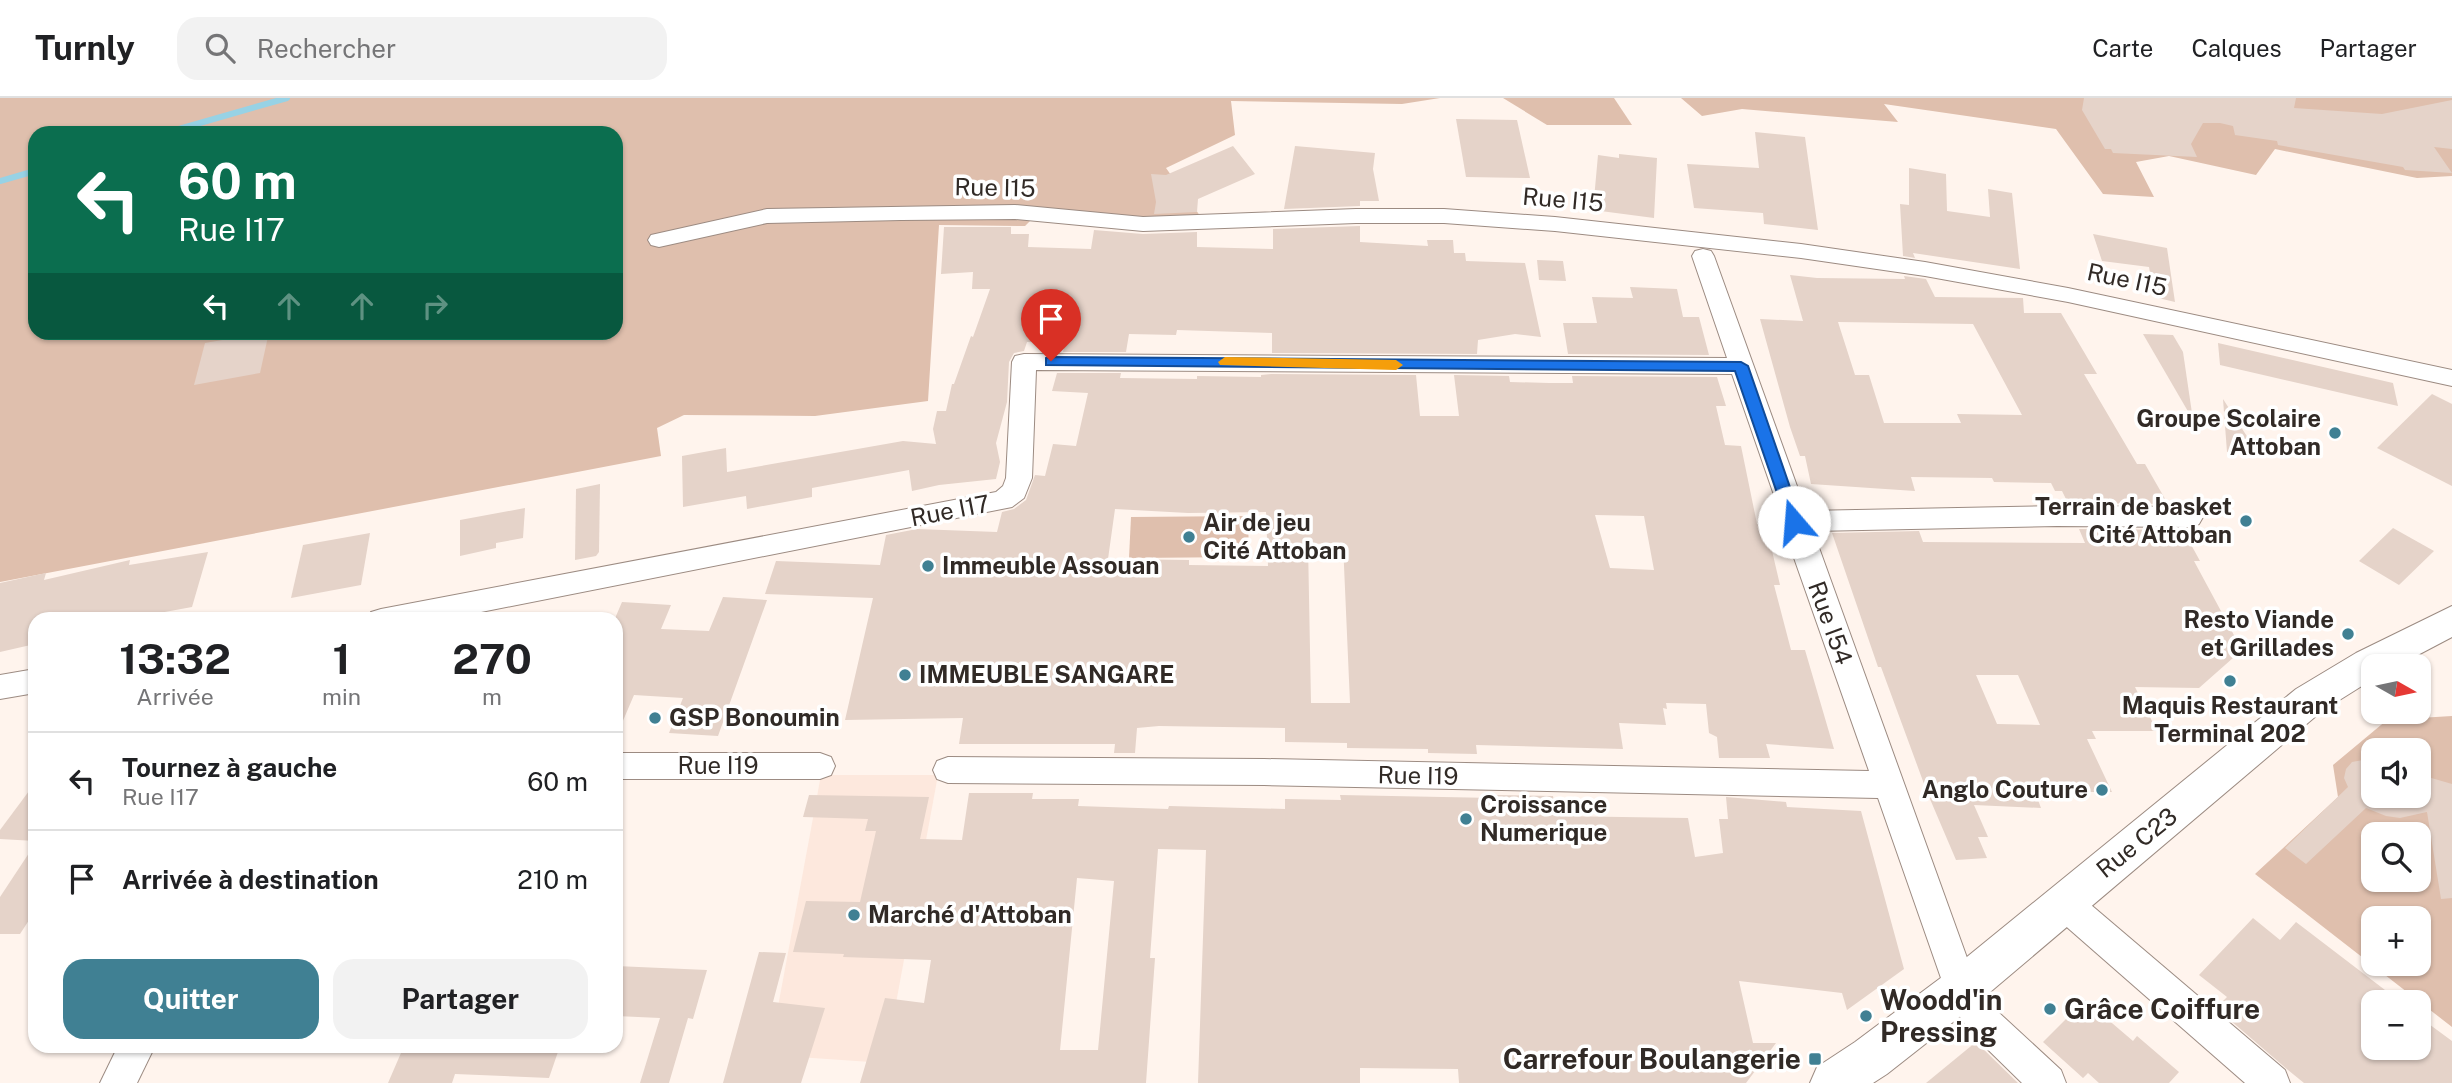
<!DOCTYPE html>
<html lang="fr">
<meta charset="utf-8">
<style>
:root{--surface:#fff;--page:#f2f2f2;--text:#202124;--muted:#757577;--line:#e0e0e0;--accent:#408093}
body{margin:0;font-family:"Public Sans",sans-serif;background:var(--page);color:var(--text);height:100vh;display:flex;flex-direction:column;font-size:26px;white-space:nowrap}
*{box-sizing:border-box;margin:0}
p{font-size:23px;color:var(--muted)}
.icon{flex:none;width:38px;height:38px;fill:none;stroke:currentColor;stroke-width:2;stroke-linecap:round;stroke-linejoin:round}
.map{position:relative;flex:1;overflow:hidden}
.drawer{position:absolute;left:28px;top:514px;width:595px;height:441px;display:flex;flex-direction:column;background:var(--surface);border-radius:21px;box-shadow:0 2px 5px #0004}
.drawer>*{flex:none}
.guide{position:absolute;left:28px;top:28px;width:595px;height:214px;border-radius:21px;box-shadow:0 2px 5px #0004;background:#0b6e4f;color:#fff;overflow:hidden}
.needle{width:46px;rotate:99deg}
.controls{position:absolute;left:2361px;top:556px;display:grid;gap:14px}
.controls a{display:grid;place-items:center;width:70px;height:70px;border-radius:14px;background:var(--surface);box-shadow:0 2px 5px #0004;font-size:35px}
.pin{position:absolute;display:grid;place-items:center;width:60px;height:60px;color:#fff;margin:-72px -30px;border-radius:50% 50% 50% 0;rotate:-45deg;box-shadow:0 0 7px #0007}
.pin .icon{rotate:45deg}
.me{position:absolute;width:77px;margin:-38px;rotate:342deg;stroke-linejoin:round;filter:drop-shadow(0 0 5px #0008)}
.turn{display:flex;align-items:center;gap:24px;height:147px;padding:0 35px;font-size:32px}
.turn .icon{width:91px;height:91px;stroke-width:2.5}
.turn b{display:block;font-size:49px;line-height:60px}
.lanes{display:flex;align-items:center;height:66px;padding:0 35px;background:#0003;justify-content:center;gap:35px;direction:ltr}
.lanes .off{opacity:.35}
.eta{display:flex;justify-content:space-evenly;align-items:center;height:119px;text-align:center}
.eta b{font-size:42px;font-weight:700;line-height:49px}
.button{display:flex;gap:14px;margin-top:auto;padding:14px 35px}
.button a{flex:1;height:80px;border-radius:21px;background:var(--accent);color:#fff;font-size:28px;font-weight:700;line-height:80px;text-align:center}
.button a+a{background:var(--page);color:var(--text)}
ul{padding:0;list-style:none}
li{display:flex;align-items:center;gap:21px;height:98px;padding:0 35px;border-top:2px solid var(--line)}
li div{flex:1}
li b{display:block;font-size:26px}
li em{font-style:normal}
header{display:flex;align-items:center;gap:42px;box-sizing:border-box;height:98px;padding:0 35px;background:var(--surface);border-bottom:2px solid var(--line)}
header strong{font-size:33px}
nav{display:flex;gap:38px;margin-inline-start:auto;font-size:24px}
.search{width:490px;height:63px;background:var(--page);display:flex;align-items:center;gap:18px;box-sizing:border-box;padding:0 24px;border-radius:21px;color:var(--muted);font-size:26px}
.map>svg:first-child{display:block}
.built{fill:#fde8dd}
.green{fill:#dfbfad;fill-rule:evenodd}
.lines{fill:none;stroke-linecap:round;stroke-linejoin:round}
.stream{stroke:#97d2e5;stroke-width:6}
.building{fill:#e5d3c9;fill-rule:evenodd}
.minor-casing{stroke:#9c8b82;stroke-width:2}
.tertiary-casing{stroke:#9c8b82;stroke-width:2}
.minor{fill:#fff;fill-rule:evenodd}
.tertiary{fill:#fff;fill-rule:evenodd}
.route{fill:#1a73e8;stroke:#114b97;stroke-width:2}
.slow{fill:#f59e0b}
.poi-dot{fill:#408093;stroke:#fff;stroke-width:2.5}
.labels{text-anchor:middle;stroke-width:7;stroke-linejoin:round;paint-order:stroke}
.street-label{font-size:24px;fill:#312a26;stroke:#fff}
.poi-label{font-size:24px;font-weight:bold;fill:#312a26;stroke:#fff;text-anchor:start}
.near-poi-label{font-size:28px;font-weight:bold;fill:#312a26;stroke:#fff;text-anchor:start}
</style>
<header>
<strong>Turnly</strong>
<div class="search"><svg class="icon" aria-label="search" viewBox="0 0 24 24"><circle cx="10" cy="10" r="6"/><path d="M15 15l6 6"/></svg>Rechercher</div>
<nav><a>Carte</a><a>Calques</a><a>Partager</a></nav>
</header>
<div class="map">
<svg width="2452" height="985" viewBox="0 0 2452 985">
<rect width="100%" height="100%" fill="#fff4ed"/>
<path class="built" d="M821,677H938L885,965L769,957Z"/>
<g class="green">
<path d="M0,0H1440L1402,6L1231,3L1235,37L1166,70L1203,122L1040,113L1025,128L939,127L928,303L815,318L684,317L657,330L661,358L0,484ZM35,35H616V234H35Z"/>
<path d="M1503,0H1614L1632,27H1547Z"/>
<path d="M1681,0H2452V78L2417,80L2275,51L2256,77L2169,58L2136,64L2154,99L2103,96L2056,31L1884,6L1898,24L1742,11L1702,18Z"/>
<path d="M1248,418L1249,459L1129,460L1131,419Z"/>
<path d="M2452,618V929L2255,776L2338,699L2333,667L2387,622ZM2373,653H2418V698H2373ZM2373,737H2418V782H2373ZM2373,821H2418V866H2373Z"/>
</g>
<g class="lines">
<g class="stream">
<path d="M165,35L287,0"/>
<path d="M0,83L35,73"/>
</g>
</g>
<g class="building">
<path d="M2084,0H2296L2294,10L2382,16L2452,2V51L2434,49L2452,75L2405,72L2403,69L2278,47L2277,43L2235,37L2233,28L2220,25H2203L2191,46L2197,59L2113,55L2111,51H2105L2082,12Z"/>
<path d="M1456,21L1517,22L1530,80L1466,79Z"/>
<path d="M1755,34L1805,39L1818,132L1764,126L1763,115L1694,110L1687,66L1759,70Z"/>
<path d="M1233,48L1255,76L1198,101L1197,114L1154,116L1156,104L1151,76L1166,77Z"/>
<path d="M1295,48L1375,55L1373,71L1379,103H1360V108L1284,111Z"/>
<path d="M1619,56L1657,60L1654,120L1593,112L1598,57L1619,60Z"/>
<path d="M1909,70L1946,76L1947,113L1990,119L1988,91L2012,95L2020,171L1913,155L1915,160L1903,158L1900,106L1909,107Z"/>
<path d="M1360,128V144L1428,148L1427,142H1453L1454,155H1465L1466,163L1525,165L1541,239L1515,236L1478,242L1477,256L1272,255V235L1177,232L1176,237L1129,236L1126,254H1063L1065,245L1027,244L1024,253L1014,255L1009,264L1007,304L996,345L1000,364L996,381L939,387L912,393L909,372L812,390V399L747,411L746,398L683,409L682,358L726,350L727,374L903,343L936,346L933,331L937,313H946L952,286H954L971,238L973,239L990,191H972L973,174L941,176L944,129H1011V136H1029L1028,149L1091,151L1094,132L1143,136L1197,134V149L1273,151V131Z"/>
<path d="M2093,136L2167,150L2175,204L2154,199L2149,169L2102,163Z"/>
<path d="M1537,162L1563,163L1566,183L1539,182Z"/>
<path d="M1790,177L1817,180L1905,181L1904,178L1926,181L1935,199L2023,200L2024,215H2061L2097,276H2084L2137,366H2145L2168,406L2068,405L2062,393H2055L2051,385L1994,384L1992,380L1911,379L1915,393L1811,386L1805,358H1800L1790,329L1760,221L1803,223ZM1838,224L1973,226L2022,317L1957,316L1961,325H1884L1869,277H1855Z"/>
<path d="M1630,189L1677,191L1683,219H1699L1709,257L1568,256L1563,225H1597L1592,199L1633,200Z"/>
<path d="M269,234L260,275L194,287L205,245Z"/>
<path d="M2143,236L2173,237L2183,254L2193,322Z"/>
<path d="M2218,245L2393,285L2398,308L2220,267Z"/>
<path d="M1057,275H1121L1120,280L1197,281V278L1261,279V277L1271,276L1416,277L1420,318H1459L1454,277L1509,278L1510,284L1549,285H1573L1572,278L1717,279L1726,308H1716L1725,347L1741,348L1757,426L1766,427L1780,487H1774L1791,552H1805L1834,651L1766,646L1770,660H1719L1717,639L1709,635L1706,606L1666,605L1667,611L1663,610L1666,627L1619,625L1623,651L1476,647L1477,656L1428,655V651L1347,650V645L1285,644V630L1159,628L1137,630L1135,655H1114L1115,646H959L963,620L845,622L873,500L765,496L776,463L880,467L886,437L917,431L997,434L1002,414L1014,411L1026,402L1035,377L1045,378L1053,346L1076,348L1088,295L1052,293ZM1115,411L1188,415L1266,414L1268,468L1189,467V462L1108,461ZM1595,417L1644,418L1654,472L1610,470ZM1343,445L1350,605H1311L1308,446Z"/>
<path d="M2432,296L2452,306V388L2377,350Z"/>
<path d="M2223,301L2257,354H2227Z"/>
<path d="M600,386L599,454L596,458L575,462L576,391Z"/>
<path d="M525,410L523,440L496,445V450L460,458V422Z"/>
<path d="M2393,430L2434,453L2399,487L2359,463Z"/>
<path d="M2079,431L2183,432L2200,463H2194L2242,552L2199,590L2135,589L2157,633H2092L2096,641H2087L2112,694H2035L2041,710L1974,707L1988,739H1978L1987,760L1956,762L1927,694L1881,569H1878L1832,435L1919,433L1923,444L2085,445ZM1976,577H2018L2040,627L1997,626Z"/>
<path d="M370,435L361,487L291,500L303,447Z"/>
<path d="M208,454L192,509L121,522H35V546L0,554V485L46,475L44,482L130,462L129,467Z"/>
<path d="M723,499L767,502L718,638L669,635L683,600L634,597L616,639V518L622,504L671,507L661,531L709,533Z"/>
<path d="M2363,662L2373,663V698H2424L2421,677L2452,686V800L2441,801L2427,714L2400,720L2386,718L2366,710L2306,766L2285,750L2348,689L2344,680L2346,671L2352,664Z"/>
<path d="M35,685V743L0,741V732Z"/>
<path d="M969,695H1033L1032,701H1079L1078,708L1168,711L1169,708L1285,711V701L1341,702L1340,697L1494,700V697L1553,698L1556,718L1688,720L1695,759L1723,755L1719,721H1728L1726,699L1786,704L1787,709L1861,713L1904,871L1847,912L1842,895L1739,883L1753,945H1776L1746,985H1459L1458,971L1360,970V985H1198L1206,752L1158,751L1150,860H1155L1146,985H860L885,900L924,905L931,862L843,859L844,856L793,854L806,803L860,804L876,733H865L868,721L803,719L809,697L929,699L920,741L962,742ZM1077,780L1114,783L1098,952H1060Z"/>
<path d="M35,746V813L20,836H0V799Z"/>
<path d="M2253,820L2280,842L2296,824L2402,905H2373V950H2418V918L2452,943V985H2304L2288,972L2216,910L2227,899L2199,877Z"/>
<path d="M759,854L786,855L773,904L825,910L801,985H723Z"/>
<path d="M616,868L707,872L693,921L688,920L669,985H640L660,920L616,918Z"/>
<path d="M2085,902L2133,943L2137,938L2179,974L2169,985H2099L2088,975L2083,980L2043,944Z"/>
<path d="M1976,944L2018,985H1926Z"/>
<path d="M404,948H560L549,980L455,976L452,985H388Z"/>
</g>
<g class="lines">
<defs>
<g id="minor">
<path d="M1015,107L1143,119L1356,111H1444L1555,119L1801,146L1925,164L2068,190L2452,272V288L2068,204L1925,178L1801,160L1555,133L1444,125H1356L1143,133L1015,121L901,122L767,125L659,149L651,147L648,142L651,137L767,111Z"/>
<path d="M1703,151L1711,153L1714,158L1806,413L2057,408L2190,409L2199,412L2203,419L2199,426L2190,429L2057,428L1813,433L1975,882L1996,912L2061,972L2066,985H2022L1972,936L1949,903L1878,700L1264,687L948,685L937,681L933,672L937,663L948,659L1264,661L1869,673L1781,423L1782,420L1732,276L1036,272L1032,380L1024,400L1012,409L441,522H367L371,514L381,511L996,394L1003,388L1006,380L1012,264L1015,258L1024,256L1727,260L1692,158L1695,153Z"/>
<path d="M35,571V595L0,601V577Z"/>
<path d="M616,655H820L831,659L835,668L831,677L820,681H616Z"/>
<path d="M2065,791L2077,795L2285,972L2290,985H2245L2053,817L2048,806L2053,795Z"/>
<path d="M118,948H155L137,985H100Z"/>
</g>
<path id="tertiary" d="M2452,508V539L2395,569H2373V581L2322,613L1976,906L1887,976L1873,985H1810L1817,969L1855,944L1946,876L2296,591L2356,555Z"/>
</defs>
<use href="#minor" class="minor-casing"/>
<use href="#tertiary" class="tertiary-casing"/>
<use href="#minor" class="minor"/>
<use href="#tertiary" class="tertiary"/>
</g>
<path class="route" d="M1051,259L1741,264L1748,268L1802,424L1794,429L1787,424L1735,273L1046,267V260Z"/>
<path class="slow" d="M1225,259L1396,262L1403,267L1396,272L1220,267L1218,264Z"/>
<g class="poi-dot">
<circle cx="2335" cy="335" r="7"/>
<circle cx="2246" cy="423" r="7"/>
<circle cx="1189" cy="439" r="7"/>
<circle cx="928" cy="468" r="7"/>
<circle cx="2348" cy="536" r="7"/>
<circle cx="905" cy="577" r="7"/>
<circle cx="2230" cy="583" r="7"/>
<circle cx="655" cy="620" r="7"/>
<circle cx="2102" cy="692" r="7"/>
<circle cx="1466" cy="721" r="7"/>
<circle cx="854" cy="817" r="7"/>
<circle cx="2050" cy="911" r="7"/>
<circle cx="1866" cy="918" r="7"/>
<rect x="1808" y="954" width="14" height="14" rx="3.5"/>
</g>
<g class="labels">
<g class="street-label">
<text transform="translate(995 90) rotate(1)" y="8">Rue I15</text>
<text transform="translate(1563 102) rotate(5)" y="8">Rue I15</text>
<text transform="translate(2127 182) rotate(12)" y="8">Rue I15</text>
<text transform="translate(950 413) rotate(-11)" y="8">Rue I17</text>
<text transform="translate(1830 525) rotate(70)" y="8">Rue I54</text>
<text x="718" y="676">Rue I19</text>
<text transform="translate(1418 678) rotate(1)" y="8">Rue I19</text>
<text transform="translate(2137 745) rotate(-39)" y="8">Rue C23</text>
</g>
<g class="poi-label">
<text x="2321" y="329" text-anchor="end">Groupe Scolaire<tspan x="2321" dy="28">Attoban</tspan></text>
<text x="2232" y="417" text-anchor="end">Terrain de basket<tspan x="2232" dy="28">Cité Attoban</tspan></text>
<text x="1203" y="433">Air de jeu<tspan x="1203" dy="28">Cité Attoban</tspan></text>
<text x="942" y="476">Immeuble Assouan</text>
<text x="2334" y="530" text-anchor="end">Resto Viande<tspan x="2334" dy="28">et Grillades</tspan></text>
<text x="919" y="585">IMMEUBLE SANGARE</text>
<text x="2230" y="616" text-anchor="middle">Maquis Restaurant<tspan x="2230" dy="28">Terminal 202</tspan></text>
<text x="669" y="628">GSP Bonoumin</text>
<text x="2088" y="700" text-anchor="end">Anglo Couture</text>
<text x="1480" y="715">Croissance<tspan x="1480" dy="28">Numerique</tspan></text>
<text x="868" y="825">Marché d'Attoban</text>
</g>
<g class="near-poi-label">
<text x="1880" y="912">Woodd'in<tspan x="1880" dy="32">Pressing</tspan></text>
<text x="2064" y="921">Grâce Coiffure</text>
<text x="1801" y="971" text-anchor="end">Carrefour Boulangerie</text>
</g>
</g>
</svg>
<div class="controls">
<a><svg class="needle" viewBox="-14 -14 28 28"><path d="M0-13l5 13h-10z" fill="#e53935"/><path d="M0 13l5-13h-10z" fill="#757577"/></svg></a>
<a><svg class="icon" aria-label="sound" viewBox="0 0 24 24"><path d="M4 9h4l5-4v14l-5-4H4zM17 9q2 3 0 6"/></svg></a>
<a><svg class="icon" aria-label="search" viewBox="0 0 24 24"><circle cx="10" cy="10" r="6"/><path d="M15 15l6 6"/></svg></a>
<a>+</a>
<a>−</a>
</div>
<div class="pin" style="left:1051px;top:263px;background:#d93025"><svg class="icon" aria-label="arrive" viewBox="0 0 24 24"><path d="M6 21V4h12l-3 4 3 4H6"/></svg></div>
<svg class="me" style="left:1794px;top:424px" viewBox="-20 -20 40 40"><circle r="19" fill="#fff"/><path d="M0-13L10 11 0 6-10 11z" fill="#1a73e8"/></svg>
<div class="guide">
<div class="turn"><svg class="icon" aria-label="left" viewBox="0 0 24 24"><path d="M17 20v-9H6M10 6l-5 5 5 5"/></svg><div><b>60 m</b>Rue I17</div></div>
<div class="lanes"><svg class="icon" aria-label="left" viewBox="0 0 24 24"><path d="M17 20v-9H6M10 6l-5 5 5 5"/></svg><svg class="icon off" aria-label="ahead" viewBox="0 0 24 24"><path d="M12 20V5M6 11l6-6 6 6"/></svg><svg class="icon off" aria-label="ahead" viewBox="0 0 24 24"><path d="M12 20V5M6 11l6-6 6 6"/></svg><svg class="icon off" aria-label="right" viewBox="0 0 24 24"><path d="M7 20v-9h11M14 6l5 5-5 5"/></svg></div>
</div>
<section class="drawer">
<div class="eta">
<div><b>13:32</b><p>Arrivée</p></div>
<div><b>1</b><p>min</p></div>
<div><b>270</b><p>m</p></div>
</div>
<ul>
<li><svg class="icon" aria-label="left" viewBox="0 0 24 24"><path d="M17 20v-9H6M10 6l-5 5 5 5"/></svg><div><b>Tournez à gauche</b><p>Rue I17</p></div><em>60 m</em></li>
<li><svg class="icon" aria-label="arrive" viewBox="0 0 24 24"><path d="M6 21V4h12l-3 4 3 4H6"/></svg><div><b>Arrivée à destination</b></div><em>210 m</em></li>
</ul>
<div class="button"><a>Quitter</a><a>Partager</a></div>
</section>
</div>
